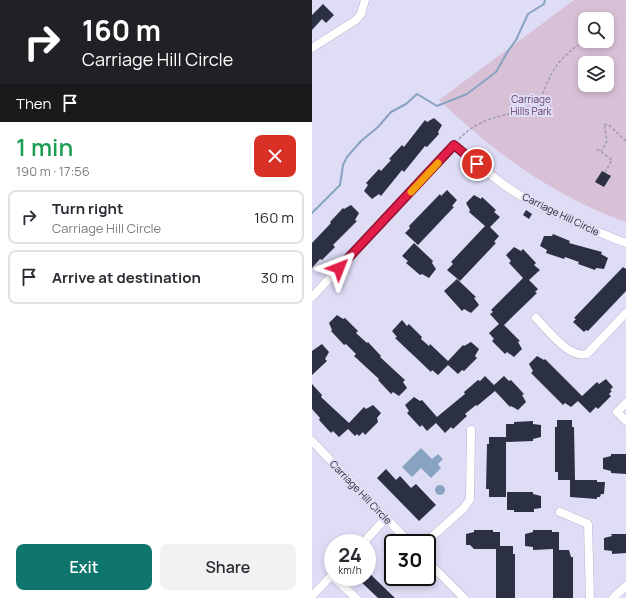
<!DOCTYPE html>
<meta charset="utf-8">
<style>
:root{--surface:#fff;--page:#f2f2f3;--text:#2b2b33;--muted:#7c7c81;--line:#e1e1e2;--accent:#0f766e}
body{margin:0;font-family:Manrope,sans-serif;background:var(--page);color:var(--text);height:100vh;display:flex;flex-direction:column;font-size:15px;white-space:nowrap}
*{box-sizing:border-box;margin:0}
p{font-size:13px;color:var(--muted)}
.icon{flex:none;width:22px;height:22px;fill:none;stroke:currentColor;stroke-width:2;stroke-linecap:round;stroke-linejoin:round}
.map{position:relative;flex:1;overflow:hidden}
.sheet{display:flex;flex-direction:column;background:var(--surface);width:312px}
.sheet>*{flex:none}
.banner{background:#202124;color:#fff;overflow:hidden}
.buttons{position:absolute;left:266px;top:12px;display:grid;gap:8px}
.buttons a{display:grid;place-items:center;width:36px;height:36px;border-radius:8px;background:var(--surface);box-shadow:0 2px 6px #0003;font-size:20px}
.speed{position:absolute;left:12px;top:534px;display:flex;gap:8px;font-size:20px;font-weight:700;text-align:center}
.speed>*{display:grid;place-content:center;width:52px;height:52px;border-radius:50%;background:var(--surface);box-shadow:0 2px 6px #0003;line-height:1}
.speed small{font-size:10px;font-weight:400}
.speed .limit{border:2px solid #111;border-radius:6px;background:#fff;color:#111}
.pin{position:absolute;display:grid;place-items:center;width:34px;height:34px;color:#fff;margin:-17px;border:2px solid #fff;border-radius:50%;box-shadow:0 1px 4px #0007}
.me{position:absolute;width:44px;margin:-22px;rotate:45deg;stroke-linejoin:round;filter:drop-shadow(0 0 3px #0008)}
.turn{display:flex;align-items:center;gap:14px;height:84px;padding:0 16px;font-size:18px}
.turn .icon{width:52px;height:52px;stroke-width:2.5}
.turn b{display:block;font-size:28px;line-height:34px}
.then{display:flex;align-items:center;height:38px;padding:0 16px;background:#0003;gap:8px;font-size:15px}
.round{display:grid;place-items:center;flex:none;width:42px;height:42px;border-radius:8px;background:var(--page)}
.headline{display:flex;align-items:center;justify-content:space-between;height:68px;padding:0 16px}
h1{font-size:24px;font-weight:600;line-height:30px;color:#1e9e55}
.primary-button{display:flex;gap:8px;margin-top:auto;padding:8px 16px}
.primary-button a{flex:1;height:46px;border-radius:8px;background:var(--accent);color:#fff;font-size:16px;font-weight:600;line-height:46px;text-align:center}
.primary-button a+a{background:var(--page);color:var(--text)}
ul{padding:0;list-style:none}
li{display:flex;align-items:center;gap:12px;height:54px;margin:0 8px 6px;padding:0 8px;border:2px solid var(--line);border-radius:8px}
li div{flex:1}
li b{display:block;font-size:15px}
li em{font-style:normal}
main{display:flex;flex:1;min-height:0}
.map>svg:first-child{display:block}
.green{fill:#d8c0d7;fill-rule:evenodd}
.water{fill:#88a3c2}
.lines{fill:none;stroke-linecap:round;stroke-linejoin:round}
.stream{stroke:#88a3c2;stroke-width:2}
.building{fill:#2b3042}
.minor-casing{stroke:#b8b5cd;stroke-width:9}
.path{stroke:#9e9caf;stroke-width:1.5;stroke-dasharray:3 2;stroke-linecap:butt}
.minor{stroke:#fff;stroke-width:8}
.route-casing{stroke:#92132f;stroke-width:10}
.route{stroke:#e11d48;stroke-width:7}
.slow{stroke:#f59e0b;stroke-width:7}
.labels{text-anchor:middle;stroke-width:4;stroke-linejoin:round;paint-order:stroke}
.park-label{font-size:10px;fill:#643a63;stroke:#dfddf6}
.street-label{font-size:10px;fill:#2c2b34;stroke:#dfddf6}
</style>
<main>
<section class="sheet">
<div class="banner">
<div class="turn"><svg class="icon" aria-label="right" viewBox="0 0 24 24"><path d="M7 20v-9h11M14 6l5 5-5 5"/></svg><div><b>160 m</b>Carriage Hill Circle</div></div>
<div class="then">Then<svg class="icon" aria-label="arrive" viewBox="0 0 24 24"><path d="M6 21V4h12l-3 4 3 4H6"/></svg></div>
</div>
<div class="headline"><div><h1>1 min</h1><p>190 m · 17:56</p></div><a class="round" style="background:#d93025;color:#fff"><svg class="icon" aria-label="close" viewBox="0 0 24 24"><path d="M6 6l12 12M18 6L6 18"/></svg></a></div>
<ul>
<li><svg class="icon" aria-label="right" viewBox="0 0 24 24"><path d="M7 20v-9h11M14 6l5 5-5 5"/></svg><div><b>Turn right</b><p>Carriage Hill Circle</p></div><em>160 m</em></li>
<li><svg class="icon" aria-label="arrive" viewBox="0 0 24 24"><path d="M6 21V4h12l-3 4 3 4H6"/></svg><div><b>Arrive at destination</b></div><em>30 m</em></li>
</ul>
<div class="primary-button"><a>Exit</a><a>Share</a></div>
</section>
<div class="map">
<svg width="314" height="598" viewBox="0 0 314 598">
<rect width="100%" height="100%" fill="#dfddf6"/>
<path class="green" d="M262,0H314V222C240,195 184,154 127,100ZM273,19H295V41H273ZM273,63H295V85H273Z"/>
<g class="water">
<path d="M109,448L120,459L126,454L131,459L126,464L129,468L119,478L109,468L100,477L90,467Z"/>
<circle cx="128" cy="490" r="5"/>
</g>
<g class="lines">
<path class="stream" d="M0,213L28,185L31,165L35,157L49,141L66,127L79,112L94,104L105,94L125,106L155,94L184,72L196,51L204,40L216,14L232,4L233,0"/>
</g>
<g class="building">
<path d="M11,4L22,15L14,23L10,19L0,30V15Z"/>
<path d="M122,118L130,125L126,132L127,134L115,147L113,146L92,172L90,170L69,196L67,194L60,199L52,191L56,185L54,183L67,169L69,171L79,160L77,159L90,145L92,147L113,120L115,122Z"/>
<path d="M290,171L299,176L292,187L283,182Z"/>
<path d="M135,190L145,200L140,206L142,207L106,245L93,233L98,228L97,226L128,194L129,196Z"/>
<path d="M162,195L169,199L170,197L184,210L182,212L188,217L178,227L187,236L182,242L184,243L148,281L135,270L141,264L139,262L173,226L157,212L158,210L154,203Z"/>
<path d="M39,205L47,213L43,220L45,221L21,245L23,247L10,260L8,259L0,268V243L19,223L18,222L31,208L32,209Z"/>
<path d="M214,210L220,214L217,219L211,215Z"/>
<path d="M241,234L258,241L257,243L290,252L289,254L296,258L292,269L284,268L283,270L266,264L267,262L253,257L252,259L234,253L235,250L228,246L232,236H240Z"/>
<path d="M102,243L121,261L120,263L124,269L117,278L110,274L108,275L94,263L96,261L90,256Z"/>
<path d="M202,247L209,251L211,249L224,263L222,265L228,270L217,280L226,289L223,292L225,293L192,325L208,341L206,342L210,349L202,357L195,352L193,354L180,341L182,339L177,333L187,324L178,314L181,312L179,310L211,278L197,263L199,261L194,255Z"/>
<path d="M311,267L314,269V291L276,331L274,330L272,332L261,322L264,319L262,318Z"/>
<path d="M145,279L164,297L162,298L167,305L159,313L152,309L150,311L132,291Z"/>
<path d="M25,315L31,319L33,318L46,331L44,333L55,343L56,342L69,356L68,357L93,380L91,382L95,388L87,396L81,392L79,394L66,380L67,379L42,356L44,354L34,344L32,345L19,331L20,330L17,323Z"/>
<path d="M90,320L95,326L97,324L110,337L109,339L117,346L118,344L136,361L151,345L152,346L159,342L167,349L163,356L165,358L152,371L150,370L146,374L136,365L126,375L120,370L119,372L83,338L85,337L80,331Z"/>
<path d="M10,344L17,352L13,359L15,361L0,375V351Z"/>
<path d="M225,356L232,360L233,359L270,396L285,382L287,384L294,379L301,387L298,390L300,391L297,394L299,396L286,409L284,407L278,413L266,401L259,407L253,403L251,405L219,373L221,371L217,364Z"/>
<path d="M173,376L182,385L192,376L197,381L199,380L212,394L210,395L214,402L206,410L199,406L198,407L183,391L165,406L164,405L153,414L155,416L141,429L139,427L133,433L124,423L115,431L110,425L108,427L95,413L97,411L93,405L102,397L108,401L110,400L125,417L148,398L153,394L152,392L166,380L168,381Z"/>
<path d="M0,384L10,395L9,397L37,423L52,407L54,409L61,405L69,413L65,418L66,422L53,435L51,432L47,436L45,434L43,436L36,429L27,437L21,431L19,433L7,420L8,418L0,409Z"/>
<path d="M245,420H260V427H262L263,480H261H285V482H293L292,494H289L288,497H285V499L258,497V480H246V472H243V427H245Z"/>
<path d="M221,421V424L229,425V437L221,439V441L194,442V424H202V422Z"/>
<path d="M177,437H194V497H177V489H174L175,444H177Z"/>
<path d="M299,454H314V474L299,473V471L291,469V458L299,456Z"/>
<path d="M74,469L84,480L88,476L99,488L104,484L124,505L107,521L65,478Z"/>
<path d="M195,492H221V494L229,496V508L222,509V512H202V510H195Z"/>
<path d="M162,530H181V532H188V546H201V554H203V598H184V549H162L158,545H154V534L162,532Z"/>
<path d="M221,530H240V532H247V550H257L259,557H261V598H241V549L221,550V547L213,546V534L221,532Z"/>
<path d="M299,534H314V553L300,554V551L292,550V538L300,536Z"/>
<path d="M55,571L83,598H66L44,577H55Z"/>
</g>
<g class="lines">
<defs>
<g id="minor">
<path d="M0,48L44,20L49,14L53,0"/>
<path d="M0,297L142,145C157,157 172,170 188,182C225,209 271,226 314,243"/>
<path d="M224,318C236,330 257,359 275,354L314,313"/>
<path d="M314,403L305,412L314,421"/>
<path d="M0,441L98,543"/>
<path d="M248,512L276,524L278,598"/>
<path d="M51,543L74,518"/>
<path d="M113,543L152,508L158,499L159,430"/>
<path d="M115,561L152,598"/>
<path d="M21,577L44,598"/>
<path d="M0,596L21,574"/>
<path d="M301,598L314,586"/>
</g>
</defs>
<use href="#minor" class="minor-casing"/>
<g class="path">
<path d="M147,139C169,115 197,116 226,106C237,78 241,63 266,45"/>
<path d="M285,149L300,160L293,172"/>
<path d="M289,152L295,141L292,124L298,126L314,141"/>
</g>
<use href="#minor" class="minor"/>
</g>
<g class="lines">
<defs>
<path id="route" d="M27,268L142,145L165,164"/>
</defs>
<use href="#route" class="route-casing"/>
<use href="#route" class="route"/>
<path class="slow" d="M99,192L126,163"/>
</g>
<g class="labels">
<g class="park-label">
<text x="219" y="103">Carriage<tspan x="219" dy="12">Hills Park</tspan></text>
</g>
<g class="street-label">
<text transform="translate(249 214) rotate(26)" y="4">Carriage Hill Circle</text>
<text transform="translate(49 492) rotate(46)" y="4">Carriage Hill Circle</text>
</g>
</g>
</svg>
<div class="buttons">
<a><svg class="icon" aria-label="search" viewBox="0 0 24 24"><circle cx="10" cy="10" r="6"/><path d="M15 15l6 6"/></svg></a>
<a><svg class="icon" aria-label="layers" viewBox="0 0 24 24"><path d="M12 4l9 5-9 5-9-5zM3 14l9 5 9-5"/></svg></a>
</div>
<div class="speed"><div>24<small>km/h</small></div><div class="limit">30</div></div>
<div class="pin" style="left:165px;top:164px;background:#d93025"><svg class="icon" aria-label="arrive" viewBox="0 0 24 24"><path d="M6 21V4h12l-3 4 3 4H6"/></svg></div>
<svg class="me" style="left:27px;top:268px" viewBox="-20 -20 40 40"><path d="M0-17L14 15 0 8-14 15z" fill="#e11d48" stroke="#fff" stroke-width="4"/></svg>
</div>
</main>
